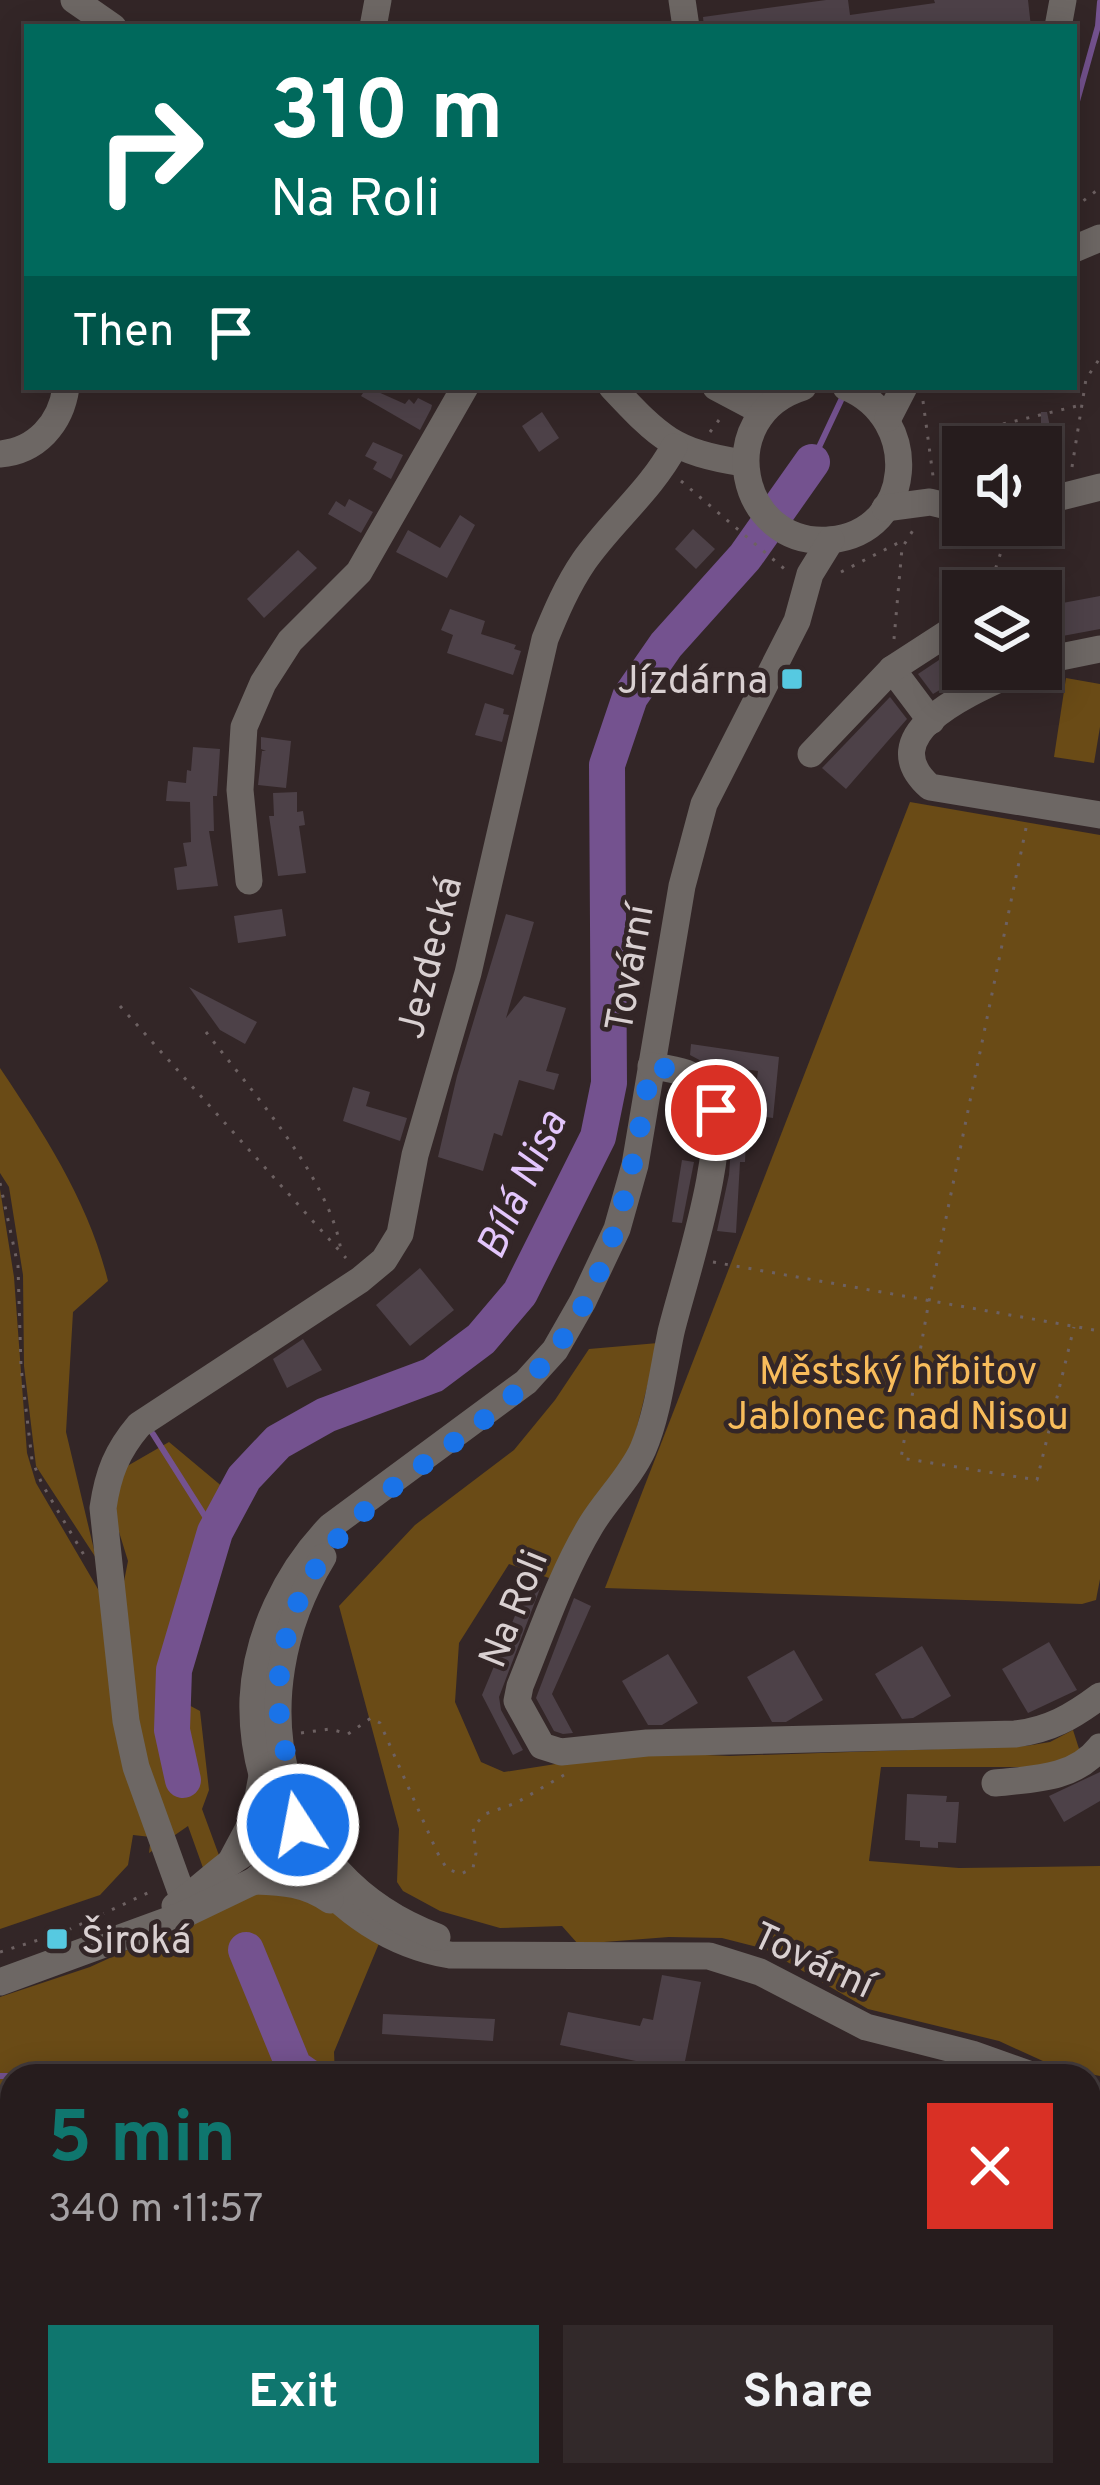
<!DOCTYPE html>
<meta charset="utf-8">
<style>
:root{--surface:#261c1d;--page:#32292a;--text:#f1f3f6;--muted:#a4a1a4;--line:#423a3b;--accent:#0f766e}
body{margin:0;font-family:Overpass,sans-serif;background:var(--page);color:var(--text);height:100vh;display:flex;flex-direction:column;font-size:45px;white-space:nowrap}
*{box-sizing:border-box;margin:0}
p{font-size:39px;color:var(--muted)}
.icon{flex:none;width:66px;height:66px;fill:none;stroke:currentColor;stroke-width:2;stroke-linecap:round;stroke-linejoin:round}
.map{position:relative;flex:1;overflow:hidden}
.sheet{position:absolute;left:0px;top:2064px;width:1101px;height:423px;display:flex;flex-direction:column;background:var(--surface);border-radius:36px 36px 0 0;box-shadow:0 6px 30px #0003,0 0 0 3px var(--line)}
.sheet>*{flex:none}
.banner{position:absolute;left:24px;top:24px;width:1053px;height:366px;border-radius:0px;box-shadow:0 6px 30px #0003,0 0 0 3px var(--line);background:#00695c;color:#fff;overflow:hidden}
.fabs{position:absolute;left:942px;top:426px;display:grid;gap:24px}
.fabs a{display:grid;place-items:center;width:120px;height:120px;border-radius:0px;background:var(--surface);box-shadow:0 6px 30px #0003,0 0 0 3px var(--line);font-size:60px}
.pin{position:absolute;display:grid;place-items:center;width:102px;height:102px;color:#fff;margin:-51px;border:6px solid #fff;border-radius:50%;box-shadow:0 3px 12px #0007}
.me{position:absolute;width:132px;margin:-66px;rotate:349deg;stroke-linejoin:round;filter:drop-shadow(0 0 9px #0008)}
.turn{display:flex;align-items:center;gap:42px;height:252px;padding:0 48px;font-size:54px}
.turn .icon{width:156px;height:156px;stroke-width:2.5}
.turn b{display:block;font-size:84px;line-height:102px}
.then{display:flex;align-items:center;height:114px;padding:0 48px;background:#0003;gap:24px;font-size:45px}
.round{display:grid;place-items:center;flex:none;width:126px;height:126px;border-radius:0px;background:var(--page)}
.overview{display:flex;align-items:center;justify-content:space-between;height:204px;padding:0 48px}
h1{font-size:72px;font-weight:700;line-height:90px;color:var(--accent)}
.cta{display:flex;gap:24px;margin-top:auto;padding:24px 48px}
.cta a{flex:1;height:138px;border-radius:0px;background:var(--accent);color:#fff;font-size:48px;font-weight:700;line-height:138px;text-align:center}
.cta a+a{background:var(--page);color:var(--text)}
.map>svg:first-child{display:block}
.green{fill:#6a4b16}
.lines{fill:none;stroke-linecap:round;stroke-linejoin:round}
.stream{stroke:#74528f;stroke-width:6}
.river{stroke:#74528f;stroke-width:36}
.building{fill:#4d4148}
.path{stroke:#6d6162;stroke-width:3;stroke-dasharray:3 9;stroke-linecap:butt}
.minor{stroke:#6d6764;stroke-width:27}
.major{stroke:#b0a49f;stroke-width:30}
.tram{stroke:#7f7475;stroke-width:3}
.route{stroke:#1a73e8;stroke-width:21;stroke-dasharray:0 37.8}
.poi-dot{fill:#56c9e1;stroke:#332627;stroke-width:4.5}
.labels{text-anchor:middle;stroke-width:9;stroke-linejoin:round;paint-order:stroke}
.poi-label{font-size:39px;fill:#d9d0d1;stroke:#332627;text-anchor:end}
.street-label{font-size:39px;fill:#d9d0d1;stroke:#332627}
.park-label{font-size:39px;fill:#f8bc5b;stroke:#332627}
.water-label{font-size:42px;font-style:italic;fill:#e3c6fc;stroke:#332627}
</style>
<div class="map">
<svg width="1100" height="2485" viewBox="0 0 1100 2485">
<rect width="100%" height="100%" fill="#332627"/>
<g class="green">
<path d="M1066,678L1100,684V727L1094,763L1054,757Z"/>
<path d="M910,802L1100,835V1579L1096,1600L1082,1604L605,1588Z"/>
<path d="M0,1068C45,1135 89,1203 108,1281L73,1312L66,1432L96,1558L36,1466L24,1366L23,1275L9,1187L0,1173Z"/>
<path d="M0,1189L14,1277L27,1453L36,1483L112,1613L134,1684L118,1612L128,1561L103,1480L169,1442L224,1488C196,1550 181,1615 163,1682L168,1694L200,1711L209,1790L202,1809L224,1869L207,1879L188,1826L149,1853L151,1837L133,1835L128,1865L100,1895L0,1929Z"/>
<path d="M658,1343L632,1447L549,1578L509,1564L459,1643L455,1702L481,1762L504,1772L632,1752L730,1756L1026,1746L1050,1742L1073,1730L1081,1755L1061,1767H881L869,1861L959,1868L1100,1866V2076L1056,2067L999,2041L868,2009L765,1949L722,1938L669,1937L578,1944L562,1926L500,1928L440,1911L403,1891L397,1882L399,1829L339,1606L415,1525L514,1450L555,1400L589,1349Z"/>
<path d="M266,1889L315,1899L380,1941L334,2052L335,2076H12V2475H366L359,2485H0V1997L90,1967L250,1894Z"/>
<path d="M454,2475H679L658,2485H456Z"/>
</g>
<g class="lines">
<g class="stream">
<path d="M1074,112L1098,26L1100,2"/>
<path d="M812,462L843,396"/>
<path d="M153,1434L215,1532"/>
<path d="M0,2076H21"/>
</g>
<g class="river">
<path d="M183,1780L172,1730L174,1670L215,1532L244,1478L278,1442L326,1415L433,1375L481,1339L520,1293L598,1137L609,1083L607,765L630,697L666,645L745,557L812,462"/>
<path d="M246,1950L294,2067L307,2076"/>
<path d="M1089,2152L1100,2151"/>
<path d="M779,2485L785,2475"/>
</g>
</g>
<g class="building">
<path d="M826,0H848L850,15L935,3L934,0H1028L1031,27H704L703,17Z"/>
<path d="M367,387L405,404L409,399L414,404L418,398L432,405L431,409L420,430L361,396Z"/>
<path d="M542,412L559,438L539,452L522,426Z"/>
<path d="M1041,412H1047L1059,471L1041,476V447H985V441L1041,428Z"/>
<path d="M373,442L403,455L391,479L373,469L377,462L365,456Z"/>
<path d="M349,499L373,512L361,533L328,514L336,501L345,507Z"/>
<path d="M460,515L475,525L447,578L396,552L408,530L440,548Z"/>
<path d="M693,529L715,549L696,569L675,549Z"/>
<path d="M298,550L317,568L264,618L247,599Z"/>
<path d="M1100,596V629L1041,640V607Z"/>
<path d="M450,609L485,621L481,634L516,645L514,649L521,651L513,675L447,653L453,635L441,630Z"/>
<path d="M963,644V676L933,694L918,674Z"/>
<path d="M890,697L907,719L846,789L822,768Z"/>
<path d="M485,703L504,709L503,714L509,715L502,742L475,735Z"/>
<path d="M261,737L291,741L286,788L258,785L262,751H266L261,749Z"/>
<path d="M193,747L220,749L217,796H213L214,831H209L218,886L177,890L174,868L187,866L183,843L191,842L190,802L166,801L168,781L186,783L187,770L191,771Z"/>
<path d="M297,792V812L303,811L305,825L299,826L306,873L278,876L269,816H274L273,793Z"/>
<path d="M282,909L286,936L238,943L234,916Z"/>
<path d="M506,914L534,922L506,1018L524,996L566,1008L546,1071L559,1074L554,1090L519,1080L502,1136L494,1133L483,1171L438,1157L457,1076Z"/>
<path d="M189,987L257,1022L245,1044L220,1030Z"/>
<path d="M691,1044L779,1057L773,1118L752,1115L758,1071L707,1064L690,1055Z"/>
<path d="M353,1087L370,1092L366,1106L407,1118L400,1141L343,1121Z"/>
<path d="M733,1119H747L745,1162H740L736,1233L717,1231L729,1175Z"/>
<path d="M682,1160L694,1162L682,1223L672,1222Z"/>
<path d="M420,1268L454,1310L410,1346L376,1305Z"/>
<path d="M303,1339L322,1370L287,1388L273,1359Z"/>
<path d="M529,1582L541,1586L499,1697L501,1710L523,1750L513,1755L482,1695Z"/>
<path d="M574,1598L591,1606L552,1694L573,1733L563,1734L554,1731L536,1698Z"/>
<path d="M1049,1642L1077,1690L1028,1713L1002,1669Z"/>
<path d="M922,1646L951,1696L913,1718L902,1719L875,1674Z"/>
<path d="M794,1650L823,1700L786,1722H772L747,1677Z"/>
<path d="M668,1654L698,1703L662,1725H648L622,1681Z"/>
<path d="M1100,1772V1801L1064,1822L1049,1796Z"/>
<path d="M907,1794L947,1796L946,1802H959L956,1843L938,1842V1848L920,1847V1841L905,1840Z"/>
<path d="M662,1975L701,1982L683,2071L560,2045L568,2012L640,2026L643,2018L653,2020Z"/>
<path d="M383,2014L495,2019L493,2041L382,2034Z"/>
</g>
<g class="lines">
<g class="path">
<path d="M1074,208L1100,188"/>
<path d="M923,401L933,476L943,480"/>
<path d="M1003,424L1077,406"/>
<path d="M710,432L722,416"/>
<path d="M1072,467L1086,379L1100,358"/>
<path d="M681,481L788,572"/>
<path d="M977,530L1017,525"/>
<path d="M841,572L902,541"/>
<path d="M988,591L1009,528"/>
<path d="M894,639L902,548L915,527"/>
<path d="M1026,828L929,1301L901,1458L1037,1480L1074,1327"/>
<path d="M120,1006L346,1258"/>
<path d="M206,1032C250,1089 331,1180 341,1251"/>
<path d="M0,1183L18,1266L21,1367L32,1460L42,1484L84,1555"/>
<path d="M713,1262L1100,1331"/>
<path d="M301,1733L330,1729L348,1734L371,1718L380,1723L437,1852L447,1869L461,1874L473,1868L476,1853L473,1827L485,1814L516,1803L564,1775"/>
<path d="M0,1952L64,1932L154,1890"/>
<path d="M1056,2075L1072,2076"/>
<path d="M0,2224L12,2230"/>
<path d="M1089,2416L1100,2396"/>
<path d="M1054,2485L1059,2475"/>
</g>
<g class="minor">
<path d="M74,0L113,27"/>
<path d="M682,0L686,27"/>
<path d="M373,27L378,0"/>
<path d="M1058,27L1063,0"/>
<path d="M1074,249L1100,238"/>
<path d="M612,387C660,438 673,452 743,463"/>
<path d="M716,387L750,405L772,402"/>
<path d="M803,387C711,415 738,548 830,540C915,532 922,418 846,387"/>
<path d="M888,418L904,387"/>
<path d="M0,454C36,451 61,424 66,387"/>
<path d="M1041,502L1100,487"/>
<path d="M885,508L930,502L963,510"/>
<path d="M831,540L810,574L797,621L704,804L682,886L635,1165L617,1229L583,1301L555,1350L526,1382L331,1526C287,1571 256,1635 253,1699C249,1818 332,1935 450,1955L709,1956L760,1972L866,2027L972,2054L1034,2076"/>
<path d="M1041,661L1100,649"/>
<path d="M892,669L931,721"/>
<path d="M1021,669C978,689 868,732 930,787L1100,815"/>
<path d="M811,754L892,669L963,623"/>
<path d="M249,881L240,790L244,727L263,683L290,641L359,572L465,387"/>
<path d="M651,1066C670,1069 697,1071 709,1090C734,1133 683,1282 671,1332C663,1370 658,1414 643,1449C631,1476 606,1500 591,1525C561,1575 542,1632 520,1686L517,1701L542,1746L561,1752L647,1743L1015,1734C1049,1730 1072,1717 1100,1696"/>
<path d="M323,1557C237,1698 274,1876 437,1937"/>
<path d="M995,1783C1033,1779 1075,1779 1100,1747"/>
<path d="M231,1861L254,1818L262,1776"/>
<path d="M254,1881C284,1882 305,1883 330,1900"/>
<path d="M184,1900L136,1767L126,1721L103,1508C108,1473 117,1451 139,1425L360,1280L384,1260L400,1234L415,1155L468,973L545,639C556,612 567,586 584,561C612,521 651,490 674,447"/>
<path d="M175,1906C214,1881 250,1829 302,1845"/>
<path d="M0,1982L183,1915L254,1881L282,1857L296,1827"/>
<path d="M1089,2104L1100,2100"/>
<path d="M447,2475V2485"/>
<path d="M366,2485L373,2475"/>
<path d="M691,2485L709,2481"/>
</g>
<g class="major">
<path d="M1089,2355L1100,2345"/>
<path d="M993,2485L998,2475"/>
</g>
<g class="tram">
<path d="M1089,2394L1100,2379"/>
<path d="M1030,2485L1035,2475"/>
</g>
</g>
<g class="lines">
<path class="route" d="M298,1825C294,1764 271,1730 281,1663C307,1495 461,1467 550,1356C617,1272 633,1167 651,1066C685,1071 704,1076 716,1110"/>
</g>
<g class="poi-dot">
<rect x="780" y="667" width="24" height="24" rx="6"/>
<rect x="45" y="1927" width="24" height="24" rx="6"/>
</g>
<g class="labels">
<g class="poi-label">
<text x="768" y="693">Jízdárna</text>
<text x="81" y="1953" text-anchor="start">Široká</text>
</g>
<g class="street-label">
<text transform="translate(428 957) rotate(-76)" y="14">Jezdecká</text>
<text transform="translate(628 968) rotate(-80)" y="14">Tovární</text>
<text transform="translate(512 1608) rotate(-68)" y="14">Na Roli</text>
<text transform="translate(814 1959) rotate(25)" y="14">Tovární</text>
</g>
<g class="park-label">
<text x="898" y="1384">Městský hřbitov<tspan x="898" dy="45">Jablonec nad Nisou</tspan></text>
</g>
<g class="water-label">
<text transform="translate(520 1184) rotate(-65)" y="15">Bílá Nisa</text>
</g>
</g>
</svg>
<div class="fabs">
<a><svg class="icon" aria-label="sound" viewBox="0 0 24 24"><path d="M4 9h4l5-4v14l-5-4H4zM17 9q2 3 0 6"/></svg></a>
<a><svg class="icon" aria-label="layers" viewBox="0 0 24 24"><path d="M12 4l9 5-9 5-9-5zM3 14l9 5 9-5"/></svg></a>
</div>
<div class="pin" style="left:716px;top:1110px;background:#d93025"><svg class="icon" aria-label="arrive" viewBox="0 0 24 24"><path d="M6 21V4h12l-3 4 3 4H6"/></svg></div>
<svg class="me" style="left:298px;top:1825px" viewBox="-20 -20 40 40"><circle r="17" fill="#1a73e8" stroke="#fff" stroke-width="3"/><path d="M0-11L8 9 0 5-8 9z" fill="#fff"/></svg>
<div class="banner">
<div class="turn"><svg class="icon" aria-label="right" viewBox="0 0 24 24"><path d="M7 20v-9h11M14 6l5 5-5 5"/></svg><div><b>310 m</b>Na Roli</div></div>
<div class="then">Then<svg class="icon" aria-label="arrive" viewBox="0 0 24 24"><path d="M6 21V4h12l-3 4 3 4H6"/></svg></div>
</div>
<section class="sheet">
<div class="overview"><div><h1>5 min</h1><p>340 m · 11:57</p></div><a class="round" style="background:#d93025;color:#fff"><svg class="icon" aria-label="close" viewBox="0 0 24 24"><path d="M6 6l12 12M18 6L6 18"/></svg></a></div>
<div class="cta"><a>Exit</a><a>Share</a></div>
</section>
</div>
